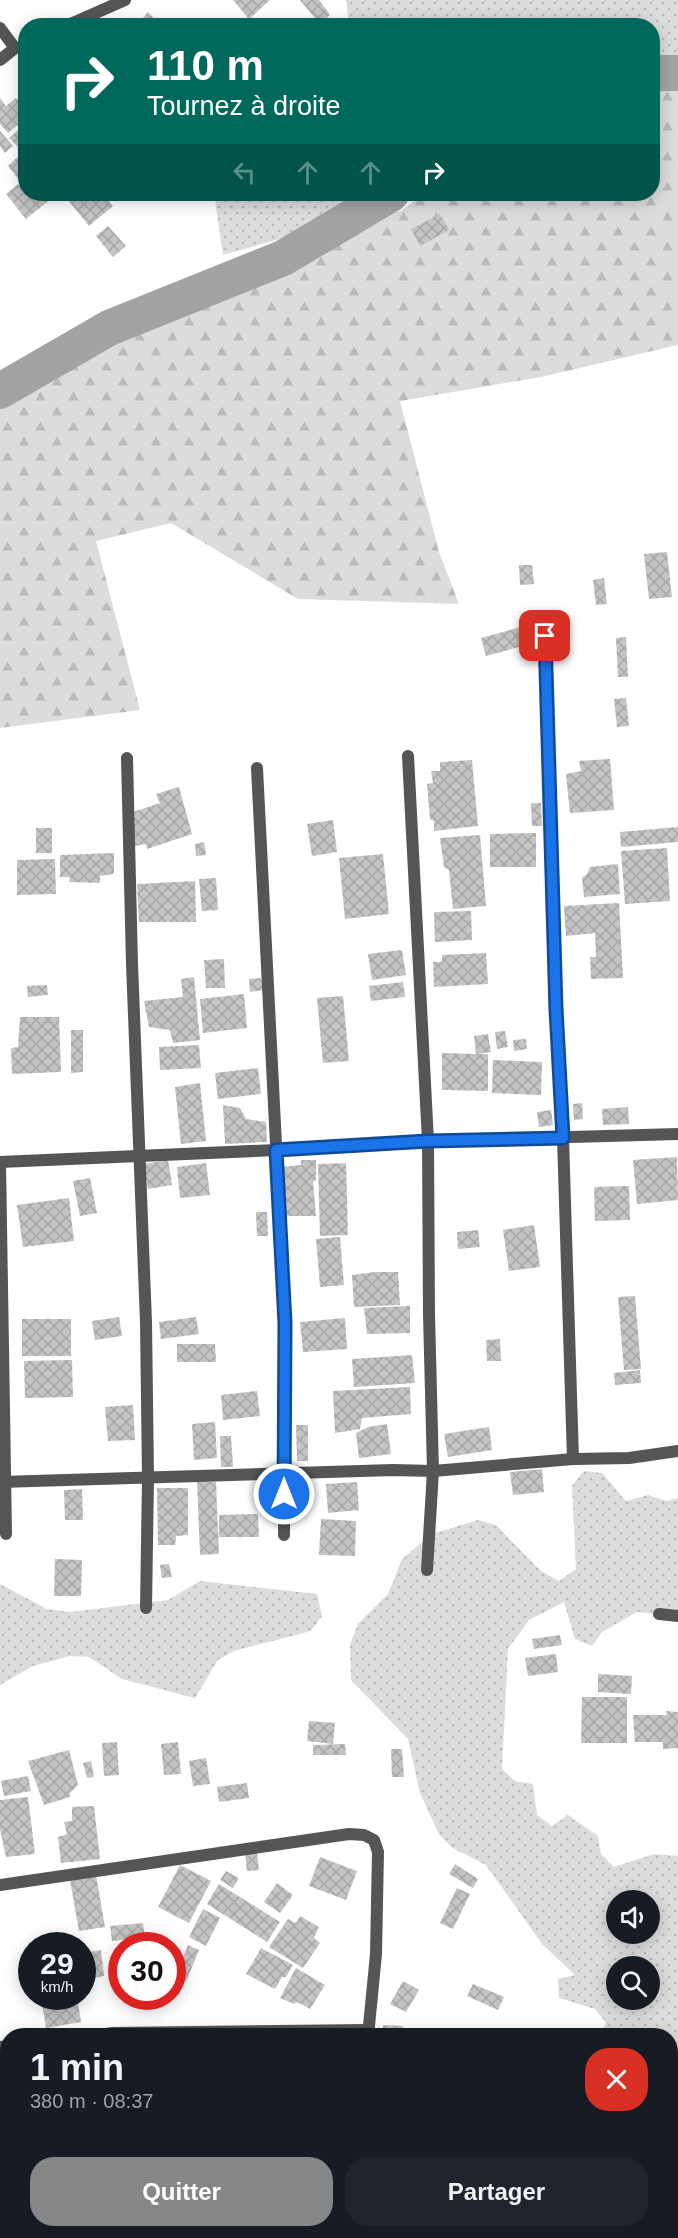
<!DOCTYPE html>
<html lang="fr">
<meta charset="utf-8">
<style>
:root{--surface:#171b24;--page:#20242c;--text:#f1f3f6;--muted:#9ea1a6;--accent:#858687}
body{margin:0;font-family:Arial,sans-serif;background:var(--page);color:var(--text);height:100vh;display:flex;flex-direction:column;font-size:22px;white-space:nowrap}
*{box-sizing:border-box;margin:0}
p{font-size:20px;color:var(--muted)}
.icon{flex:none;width:33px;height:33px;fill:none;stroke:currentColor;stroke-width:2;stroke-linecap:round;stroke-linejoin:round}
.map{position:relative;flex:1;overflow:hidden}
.drawer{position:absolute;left:0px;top:2028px;width:678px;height:210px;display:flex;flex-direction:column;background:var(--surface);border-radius:24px 24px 0 0;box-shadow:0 3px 15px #0003}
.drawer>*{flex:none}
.guide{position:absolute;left:18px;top:18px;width:642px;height:183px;border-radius:24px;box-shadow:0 3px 15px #0003;background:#00695c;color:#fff;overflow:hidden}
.fabs{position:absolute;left:606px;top:1890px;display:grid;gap:12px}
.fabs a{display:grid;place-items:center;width:54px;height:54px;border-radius:50%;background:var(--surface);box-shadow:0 3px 15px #0003;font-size:30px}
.speed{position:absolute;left:18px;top:1932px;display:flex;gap:12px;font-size:30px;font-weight:700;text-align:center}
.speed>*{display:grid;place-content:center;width:78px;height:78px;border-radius:50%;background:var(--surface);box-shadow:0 3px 15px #0003;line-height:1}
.speed small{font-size:15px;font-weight:400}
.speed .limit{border:9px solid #d22;background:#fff;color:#111}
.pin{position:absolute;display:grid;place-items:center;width:51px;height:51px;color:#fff;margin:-26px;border-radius:12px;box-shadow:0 3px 9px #0006}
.me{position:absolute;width:66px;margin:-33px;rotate:0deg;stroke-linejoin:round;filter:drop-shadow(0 0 4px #0008)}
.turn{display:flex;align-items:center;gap:21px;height:126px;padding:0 30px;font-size:27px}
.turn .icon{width:78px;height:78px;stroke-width:2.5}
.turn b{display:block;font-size:42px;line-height:51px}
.lanes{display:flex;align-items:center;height:57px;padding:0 30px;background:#0003;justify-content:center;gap:30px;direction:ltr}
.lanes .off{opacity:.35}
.round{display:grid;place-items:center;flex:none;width:63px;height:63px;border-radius:24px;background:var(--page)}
.overview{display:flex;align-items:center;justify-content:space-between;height:102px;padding:0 30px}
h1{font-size:36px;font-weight:800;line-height:45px}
.button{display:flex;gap:12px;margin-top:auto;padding:12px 30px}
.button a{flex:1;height:69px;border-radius:24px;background:var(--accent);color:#fff;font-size:24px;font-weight:800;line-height:69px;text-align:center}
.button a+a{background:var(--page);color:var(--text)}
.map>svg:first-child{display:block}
.grass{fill:url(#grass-dots);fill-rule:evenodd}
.forest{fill:url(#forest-firs)}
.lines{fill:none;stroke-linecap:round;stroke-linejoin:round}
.river{stroke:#a3a3a3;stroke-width:36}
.building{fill:url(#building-cross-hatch)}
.minor{stroke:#555;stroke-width:12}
.route-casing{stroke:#114b97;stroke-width:15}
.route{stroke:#1a73e8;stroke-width:10}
</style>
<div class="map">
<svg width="678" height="2238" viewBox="0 0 678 2238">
<defs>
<pattern id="grass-dots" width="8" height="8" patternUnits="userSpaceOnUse" patternTransform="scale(1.5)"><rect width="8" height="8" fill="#dcdcdc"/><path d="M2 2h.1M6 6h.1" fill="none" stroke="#bbb" stroke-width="1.8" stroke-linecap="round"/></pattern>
<pattern id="forest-firs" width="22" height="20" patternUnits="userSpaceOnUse" patternTransform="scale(1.5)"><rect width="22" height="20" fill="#dcdcdc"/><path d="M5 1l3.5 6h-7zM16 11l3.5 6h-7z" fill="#bbb"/></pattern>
<pattern id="building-cross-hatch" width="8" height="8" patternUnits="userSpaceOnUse" patternTransform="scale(1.5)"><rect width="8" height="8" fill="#c4c4c4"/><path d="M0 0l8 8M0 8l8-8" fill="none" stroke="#a7a7a7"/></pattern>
</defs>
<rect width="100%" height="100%" fill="#fff"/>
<g class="grass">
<path d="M346,0H678V56L653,65L652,26L349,25Z"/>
<path d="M214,194H374L304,232L223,255Z"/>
<path d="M584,1471L602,1473L626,1501L648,1495L667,1501L678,1498V1614L675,1616L637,1612L602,1632L592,1646L575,1639L564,1602L529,1620L508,1649L502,1769L515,1781L533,1784L537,1815L552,1826L568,1815L598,1836L601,1854L614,1867L654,1854L678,1856V2063H671L670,2036L600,2035L606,2023L595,2009L559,1998L558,1979L575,1975L542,1944L486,1865L451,1847L439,1834L420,1793L408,1739L351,1680L350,1644L358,1624L388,1594L402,1559L432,1534L478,1520L496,1525L541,1571L559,1581L576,1569L572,1486ZM616,1900H650V1934H616ZM616,1966H650V2000H616Z"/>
<path d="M200,1581L317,1594L322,1616L311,1631L234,1651L218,1660L195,1698L122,1679L89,1657L70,1656L33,1666L0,1685V1584L47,1609L70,1612L168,1600Z"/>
</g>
<path class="forest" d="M678,77V345L541,377L400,401L439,552L459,604L298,599L171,523L96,541L140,710L0,728V399L6,397L18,381L229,288L284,272L342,231L402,210L424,194H652L653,83Z"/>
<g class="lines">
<g class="river">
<path d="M652,73H678"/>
<path d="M0,391L109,328L283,258L391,194"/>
</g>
</g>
<g class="building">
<path d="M233,0H270L249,19Z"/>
<path d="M300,0H319L330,15L320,24Z"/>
<path d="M148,12L161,26H136Z"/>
<path d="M244,18L251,26H236Z"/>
<path d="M0,98L6,106L16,98L26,109V118L8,133L0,124Z"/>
<path d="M26,123V144L20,149L9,138Z"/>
<path d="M0,131L13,146L5,153L0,146Z"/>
<path d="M22,153L26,157V183L23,185L8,166Z"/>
<path d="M18,184L22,189L26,186V194H57L26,219L6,194Z"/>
<path d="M66,194H103L113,206L89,226L64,195Z"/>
<path d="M440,214L449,230L420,246L411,229Z"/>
<path d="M108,226L126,246L113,257L96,236Z"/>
<path d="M667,552L672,597L649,599L644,554Z"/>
<path d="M519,565H532L534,584L520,585Z"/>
<path d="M604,578L607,604L596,605L593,580Z"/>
<path d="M521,627L526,645L486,656L481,638Z"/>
<path d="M626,637L628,677H618L616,638Z"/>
<path d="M626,698L629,726L617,727L614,699Z"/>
<path d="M610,759L614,810L570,813L566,774L581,771L579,761Z"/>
<path d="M472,760L478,826L434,831V821L430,819L427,784L433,783L431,771H440V762Z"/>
<path d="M179,787L192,834L147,849L146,844L134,846L133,812L160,803L156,794Z"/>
<path d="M531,803H541L542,826H532Z"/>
<path d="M333,820L337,852L312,856L307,824Z"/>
<path d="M678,827V842L621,847L620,832Z"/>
<rect x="36" y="828" width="16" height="25"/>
<path d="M536,833V867H490V834Z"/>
<path d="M480,835L486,906L453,909L449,870L444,867L440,838Z"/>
<path d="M204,842L206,855L196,856L195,844Z"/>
<path d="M667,848L670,901L625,904L621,851Z"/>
<path d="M114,853V874L100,876V883L69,882L70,877H60V855Z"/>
<path d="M383,854L389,914L345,919L339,858Z"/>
<path d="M55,859L56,894L17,895V860Z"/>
<path d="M618,864L620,894L584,897L582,878L587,874L590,867Z"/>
<path d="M216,878L218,910L202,911L199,879Z"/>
<path d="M195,881L196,922H139L137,884Z"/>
<path d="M619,903L623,978L591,979L590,957H596L595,933L566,936L564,906Z"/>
<path d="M471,911L472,940L435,942L434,912Z"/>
<path d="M402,950L406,975L372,980L368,954Z"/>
<path d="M486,953L488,984L434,987L433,962H442V955Z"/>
<path d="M224,959L225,988H206L204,960Z"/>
<path d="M194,977L200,1040L173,1043L170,1030L149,1027L144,1001L183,997L181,979Z"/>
<path d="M261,978L263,990L250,992L249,979Z"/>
<path d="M403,982L405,997L371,1001L369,986Z"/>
<path d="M47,985L48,995L28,997L27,986Z"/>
<path d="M244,994L247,1028L203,1033L200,999Z"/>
<path d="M343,996L349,1061L323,1063L317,998Z"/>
<path d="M20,1017H59L61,1072L12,1074L11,1048L18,1047Z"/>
<path d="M71,1030H83V1072L71,1073Z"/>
<path d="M505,1031L508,1047L497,1049L495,1032Z"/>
<path d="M488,1034L491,1052L476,1054H488V1091L442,1090V1053L476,1054L474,1036Z"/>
<path d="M526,1039L527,1049L514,1051L513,1040Z"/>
<path d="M199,1045L201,1068L160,1070L159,1047Z"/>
<path d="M493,1060L542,1062L541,1095L492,1093Z"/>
<path d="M258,1068L261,1094L218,1099L215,1073Z"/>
<path d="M200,1083L206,1141L181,1144L175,1087Z"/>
<path d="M582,1103L583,1119L574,1120L573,1104Z"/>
<path d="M223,1105L240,1108L246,1119L266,1122L267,1142L225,1144Z"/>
<path d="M628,1107L629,1124L603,1125L602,1109Z"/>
<path d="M551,1110L553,1125L539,1127L537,1112Z"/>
<path d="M677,1157L678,1200L637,1204L633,1160Z"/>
<path d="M168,1160L172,1185L148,1189L144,1164Z"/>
<path d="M301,1160H316V1180L313,1182L316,1216H285L281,1167L301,1165Z"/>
<path d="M206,1163L210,1195L180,1198L177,1167Z"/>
<path d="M346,1163L348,1235L320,1236L318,1164Z"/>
<path d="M90,1178L97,1213L80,1216L73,1181Z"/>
<path d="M629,1186L630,1220L595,1221L594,1187Z"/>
<path d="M69,1198L74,1241L23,1247L17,1205Z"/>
<path d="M256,1212H267L268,1236H257Z"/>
<path d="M534,1225L540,1267L509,1271L503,1230Z"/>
<path d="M478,1230L480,1247L458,1249L457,1232Z"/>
<path d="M340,1237L344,1285L320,1287L316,1239Z"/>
<path d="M375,1272H398L400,1305L354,1307L352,1275Z"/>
<path d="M635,1296L641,1369L624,1370L618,1297Z"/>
<path d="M410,1306V1333L367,1334L364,1308Z"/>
<path d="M119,1317L122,1336L95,1340L92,1321Z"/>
<path d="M196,1317L199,1334L161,1339L159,1322Z"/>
<path d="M345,1318L347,1349L303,1352L300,1322Z"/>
<rect x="22" y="1319" width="49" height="37"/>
<path d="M500,1339L501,1361H487L486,1340Z"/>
<path d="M177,1344H215L216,1362H177Z"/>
<path d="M412,1355L415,1383L354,1387L352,1359Z"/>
<path d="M72,1360L73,1397L25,1398L24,1361Z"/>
<path d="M640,1370L641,1383L615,1385L614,1373Z"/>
<path d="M410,1387L411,1414L362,1418L360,1429L335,1433L333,1391Z"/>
<path d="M257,1391L260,1416L223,1420L221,1395Z"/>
<path d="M133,1405L135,1440L108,1441L105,1407Z"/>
<path d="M215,1422L217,1458L194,1460L192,1424Z"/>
<path d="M387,1424L391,1454L359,1458L356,1433L368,1427Z"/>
<path d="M296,1425H308V1461H297Z"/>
<path d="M489,1427L492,1450L448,1457L444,1434Z"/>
<path d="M220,1436H231L233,1467H221Z"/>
<path d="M542,1469L544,1492L513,1495L510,1472Z"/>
<path d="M197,1482H216L219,1554L200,1555Z"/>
<path d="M357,1482L359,1510L328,1513L326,1484Z"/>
<path d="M157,1488H188V1535L176,1536L175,1545H158Z"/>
<path d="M82,1489L83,1520H65L64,1490Z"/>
<path d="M258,1514L259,1537H219V1515Z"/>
<path d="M321,1519L356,1521L355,1556L319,1555Z"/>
<path d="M55,1559L82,1560L81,1596H54Z"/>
<path d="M169,1564L172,1577L162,1578L160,1565Z"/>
<path d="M560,1635L562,1645L534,1649L532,1639Z"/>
<path d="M556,1654L558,1672L528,1676L525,1658Z"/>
<path d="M598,1674L632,1676L631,1694L598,1692Z"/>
<path d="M582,1697H627V1743H581Z"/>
<path d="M666,1711L678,1712V1748L663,1749V1742H635L633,1715H667Z"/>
<path d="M309,1721L335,1723L333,1744L307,1741Z"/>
<path d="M117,1742L119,1775L104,1776L102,1743Z"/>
<path d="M178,1742L181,1774L164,1775L161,1744Z"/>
<path d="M345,1744L346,1755H313V1745Z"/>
<path d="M391,1749H402L404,1777H392Z"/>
<path d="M69,1750L78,1785L70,1793V1797L44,1805L28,1761Z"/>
<path d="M206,1758L210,1784L193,1786L189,1761Z"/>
<path d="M91,1761L94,1777L87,1778L83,1763Z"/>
<path d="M28,1776L31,1791L4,1796L1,1781Z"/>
<path d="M247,1783L249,1798L219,1802L217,1787Z"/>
<path d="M28,1797L35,1854L6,1857L0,1829V1800Z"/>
<path d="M94,1806L100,1859L61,1863L58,1837L67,1834L64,1822L72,1821V1807Z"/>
<path d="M257,1852L259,1870L247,1871L245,1853Z"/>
<path d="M320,1857L357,1871L346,1900L309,1886Z"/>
<path d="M455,1864L478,1879L473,1888L449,1874Z"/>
<path d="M180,1865L211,1881L189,1923L158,1907Z"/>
<path d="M226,1871L239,1878L233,1888L220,1880Z"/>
<path d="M96,1875L105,1927L79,1931L70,1880Z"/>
<path d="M277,1883L293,1895L280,1913L264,1902Z"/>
<path d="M219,1884L280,1922L267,1942L207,1904Z"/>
<path d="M457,1888L470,1894L453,1929L440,1923Z"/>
<path d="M203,1909L220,1918L206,1946L189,1937Z"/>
<path d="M300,1916L319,1927L314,1938L320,1943L303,1968L269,1947L288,1919L296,1923Z"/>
<path d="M143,1923L145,1937L112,1941L110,1926Z"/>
<path d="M188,1945L199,1950L186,1982L175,1977Z"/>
<path d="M261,1948L293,1965L286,1977H282L275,1989L246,1974Z"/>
<path d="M101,1950L104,1976L82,1980V1953Z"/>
<path d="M296,1968L325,1985L310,2009L297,2002L294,2004L280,1998Z"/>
<path d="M403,1981L419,1990L406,2012L390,2004Z"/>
<path d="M473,1984L504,1997L498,2010L467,1996Z"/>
<path d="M41,1996H77L81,2022L46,2028Z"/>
<path d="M383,2025L403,2026L402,2036H382Z"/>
<path d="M0,2054L8,2096V2121L0,2122Z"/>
<path d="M670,2102L678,2103V2119H670Z"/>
<path d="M3,2125H8V2154L6,2155Z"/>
<path d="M221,2230H247L245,2238L220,2236Z"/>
<path d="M390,2230H419V2238H389Z"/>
<path d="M556,2230H597L596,2238H555Z"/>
<path d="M605,2233L655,2236V2238H605Z"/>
</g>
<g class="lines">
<g class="minor">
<path d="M66,26L125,0"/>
<path d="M0,28L15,48L0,60"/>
<path d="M545,635L556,1009L563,1138L573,1459"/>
<path d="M408,756L428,1141L429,1314L433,1471L427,1570"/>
<path d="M127,758L132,964L146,1322L148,1478L146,1608"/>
<path d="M257,768L285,1323L284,1535"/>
<path d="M0,1162L276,1150L428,1141L678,1134"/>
<path d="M0,1162L6,1534"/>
<path d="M0,1482L393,1470L433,1471L573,1459L629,1458L678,1451"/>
<path d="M659,1614L678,1616"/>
<path d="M0,1885L349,1834L364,1835L374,1840L378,1852L376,1954L368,2036"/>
<path d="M91,2036L113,2033L369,2030"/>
<path d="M0,2047L8,2046"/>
<path d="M0,2204L8,2203"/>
<path d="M58,2238L61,2230"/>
<path d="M354,2238L355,2230"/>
</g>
</g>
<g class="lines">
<defs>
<path id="route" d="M284,1494L285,1323L276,1150L428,1141L563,1138L556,1009L545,636"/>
</defs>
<use href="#route" class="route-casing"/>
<use href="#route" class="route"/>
</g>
</svg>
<div class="fabs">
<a><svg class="icon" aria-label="sound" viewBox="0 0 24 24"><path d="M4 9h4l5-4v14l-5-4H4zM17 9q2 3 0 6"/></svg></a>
<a><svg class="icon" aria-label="search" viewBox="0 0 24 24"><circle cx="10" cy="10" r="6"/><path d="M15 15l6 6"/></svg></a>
</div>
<div class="speed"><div>29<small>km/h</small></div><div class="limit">30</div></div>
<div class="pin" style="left:545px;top:636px;background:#d93025"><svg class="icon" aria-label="arrive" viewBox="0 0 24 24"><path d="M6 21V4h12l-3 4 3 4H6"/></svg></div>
<svg class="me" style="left:284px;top:1494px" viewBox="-20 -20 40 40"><circle r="17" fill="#1a73e8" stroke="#fff" stroke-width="3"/><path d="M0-11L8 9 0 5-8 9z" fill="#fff"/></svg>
<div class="guide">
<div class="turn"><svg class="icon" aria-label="right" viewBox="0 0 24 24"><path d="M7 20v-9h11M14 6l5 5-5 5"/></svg><div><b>110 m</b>Tournez à droite</div></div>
<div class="lanes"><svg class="icon off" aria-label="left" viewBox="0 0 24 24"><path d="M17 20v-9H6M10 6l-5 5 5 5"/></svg><svg class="icon off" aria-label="ahead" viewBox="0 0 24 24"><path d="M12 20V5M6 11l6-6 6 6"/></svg><svg class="icon off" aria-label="ahead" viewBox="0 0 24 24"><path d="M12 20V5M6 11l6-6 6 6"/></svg><svg class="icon" aria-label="right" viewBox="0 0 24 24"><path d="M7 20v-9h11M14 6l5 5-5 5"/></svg></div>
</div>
<section class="drawer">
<div class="overview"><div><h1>1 min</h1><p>380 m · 08:37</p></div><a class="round" style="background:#d93025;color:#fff"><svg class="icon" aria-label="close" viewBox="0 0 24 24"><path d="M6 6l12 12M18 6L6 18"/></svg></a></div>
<div class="button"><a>Quitter</a><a>Partager</a></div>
</section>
</div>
